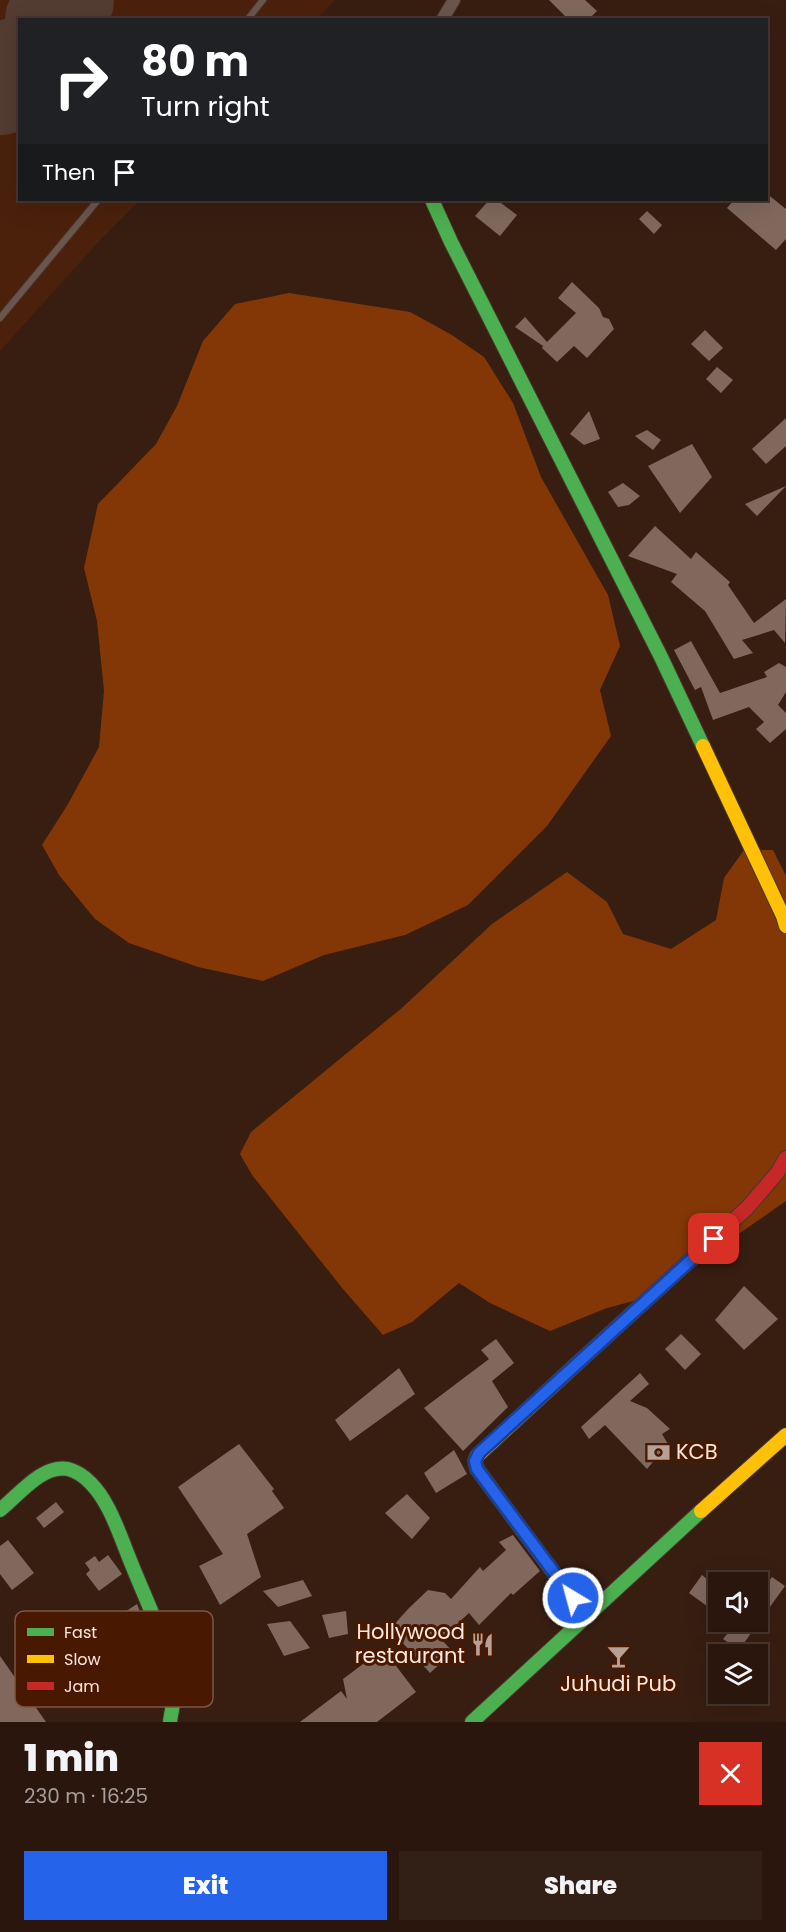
<!DOCTYPE html>
<meta charset="utf-8">
<style>
:root{--surface:#2a160d;--page:#321f16;--text:#f1f3f6;--muted:#a59f9d;--line:#46352e;--accent:#2563eb}
body{margin:0;font-family:Poppins,sans-serif;background:var(--page);color:var(--text);height:100vh;display:flex;flex-direction:column;font-size:22px;white-space:nowrap}
*{box-sizing:border-box;margin:0}
p{font-size:20px;color:var(--muted)}
.icon{flex:none;width:33px;height:33px;fill:none;stroke:currentColor;stroke-width:2;stroke-linecap:round;stroke-linejoin:round}
.map{position:relative;height:1722px;overflow:hidden}
.side{display:flex;flex-direction:column;background:var(--surface);flex:1}
.side>*{flex:none}
.guide{position:absolute;left:18px;top:18px;width:750px;height:183px;border-radius:0px;box-shadow:0 6px 24px #0002,0 0 0 2px var(--line);background:#202124;color:#fff;overflow:hidden}
.tools{position:absolute;left:708px;top:1572px;display:grid;gap:12px}
.tools a{display:grid;place-items:center;width:60px;height:60px;border-radius:0px;background:var(--surface);box-shadow:0 6px 24px #0002,0 0 0 2px var(--line);font-size:30px}
.pin{position:absolute;display:grid;place-items:center;width:51px;height:51px;color:#fff;margin:-26px;border-radius:12px;box-shadow:0 3px 9px #0006}
.me{position:absolute;width:66px;margin:-33px;rotate:323deg;stroke-linejoin:round;filter:drop-shadow(0 0 4px #0008)}
.turn{display:flex;align-items:center;gap:21px;height:126px;padding:0 24px;font-size:27px}
.turn .icon{width:78px;height:78px;stroke-width:2.5}
.turn b{display:block;font-size:42px;line-height:51px}
.then{display:flex;align-items:center;height:57px;padding:0 24px;background:#0003;gap:12px;font-size:22px}
.round{display:grid;place-items:center;flex:none;width:63px;height:63px;border-radius:0px;background:var(--page)}
.summary{display:flex;align-items:center;justify-content:space-between;height:102px;padding:0 24px}
h1{font-size:36px;font-weight:800;line-height:45px}
.primary-button{display:flex;gap:12px;margin-top:auto;padding:12px 24px}
.primary-button a{flex:1;height:69px;border-radius:0px;background:var(--accent);color:#fff;font-size:24px;font-weight:800;line-height:69px;text-align:center}
.primary-button a+a{background:var(--page);color:var(--text)}
.map>svg:first-child{display:block}
.built{fill:#4b210c}
.forest{fill:#833706}
.lines{fill:none;stroke-linecap:round;stroke-linejoin:round}
.runway{stroke:#533c32;stroke-width:94}
.building{fill:#80685d}
.lane-casing{stroke:#49372f;stroke-width:8}
.street-casing{stroke:#49372f;stroke-width:14}
.fast-casing{stroke:#49372f;stroke-width:16}
.slow-casing{stroke:#49372f;stroke-width:16}
.jam-casing{stroke:#49372f;stroke-width:16}
.lane{stroke:#6a564d;stroke-width:6}
.street{stroke:#6a564d;stroke-width:12}
.fast{stroke:#4caf50;stroke-width:14}
.slow{stroke:#ffc107;stroke-width:14}
.jam{stroke:#c62828;stroke-width:14}
.route-casing{stroke:#184099;stroke-width:15}
.route{stroke:#2563eb;stroke-width:10}
.labels{text-anchor:middle;stroke-width:6;stroke-linejoin:round;paint-order:stroke}
.poi-label{font-size:21px;fill:#fbe7de;stroke:#491800;text-anchor:start}
.key{fill:#491800;stroke:#7e5643;stroke-width:1.5}
.key-label{font-size:16px;fill:#fbe7de}
</style>
<div class="map">
<svg width="786" height="1722" viewBox="0 0 786 1722">
<rect width="100%" height="100%" fill="#381e11"/>
<path class="built" d="M0,0H335L317,19L20,20V200H140L101,239L0,351Z"/>
<g class="forest">
<path d="M289,293L410,312L452,335L484,357L513,403L541,477L608,595L620,646L600,690L611,736L547,826L468,905L405,935L324,955L263,981L198,967L129,943L95,919L59,875L42,845L68,804L99,747L104,691L97,621L84,568L98,504L156,444L177,406L203,341L235,304Z"/>
<path d="M744,850H773L786,876V1201L723,1245L660,1294L607,1308L550,1331L490,1303L459,1283L412,1322L383,1335L343,1289L252,1175L240,1154L251,1132L403,1007L492,924L567,872L607,902L623,934L671,949L716,920L724,878Z"/>
</g>
<g class="lines">
<g class="runway">
<path d="M52,20L67,0"/>
<path d="M0,88L20,63"/>
</g>
</g>
<g class="building">
<path d="M549,0H585L597,11L588,20H569Z"/>
<path d="M766,193L786,209V239L776,250L727,208L734,200H766Z"/>
<path d="M489,200H497L517,215L500,236L475,216Z"/>
<path d="M647,211L662,225L654,234L639,219Z"/>
<path d="M572,282L599,308L603,317L609,319L614,329L587,358L574,346L557,362L542,348L543,346L515,327L525,317L547,342L576,313L558,298Z"/>
<path d="M705,330L723,348L709,361L691,344Z"/>
<path d="M717,367L733,380L721,393L706,379Z"/>
<path d="M589,411L600,439L584,445L570,434Z"/>
<path d="M786,418V446L766,464L752,449Z"/>
<path d="M647,430L661,440L653,450L635,436Z"/>
<path d="M692,444L712,477L680,513L648,466Z"/>
<path d="M623,483L640,496L629,505L618,507L608,492Z"/>
<path d="M786,486L757,516L745,504Z"/>
<path d="M655,526L691,559L696,552L730,582L728,585L754,623L786,599L785,643L774,630L742,640L753,653L734,659L705,611L671,582L677,574L628,556Z"/>
<path d="M691,641L720,693L767,677L764,672L779,663L786,667V692L778,705L786,713V729L770,743L756,729L764,722L749,707L713,720L701,687L695,690L674,650Z"/>
<path d="M744,1286L778,1319L744,1350L715,1320Z"/>
<path d="M681,1334L701,1354L685,1370L665,1349Z"/>
<path d="M496,1339L514,1363L492,1381L508,1407L463,1451L424,1408L489,1359L481,1350Z"/>
<path d="M399,1368L415,1394L350,1441L335,1420Z"/>
<path d="M640,1373L649,1384L630,1401L647,1408L670,1429L662,1434L668,1444L647,1469L605,1425L589,1439L581,1427Z"/>
<path d="M239,1444L274,1489L272,1491L284,1508L247,1534L261,1577L220,1605L199,1566L223,1554L178,1487Z"/>
<path d="M454,1450L467,1474L436,1493L424,1473Z"/>
<path d="M407,1494L430,1518L412,1539L385,1513Z"/>
<path d="M56,1502L64,1512L44,1528L36,1518Z"/>
<path d="M513,1535L540,1571L513,1595L511,1593L479,1625L469,1613L441,1639L453,1652L430,1673L390,1629L409,1608L428,1590L445,1593L451,1599L480,1567L483,1571L506,1550L499,1542Z"/>
<path d="M8,1540L34,1573L12,1590L0,1574V1546Z"/>
<path d="M108,1555L122,1574L99,1591L86,1574L90,1570L85,1563L95,1556L99,1562Z"/>
<path d="M702,1575L718,1588V1614L689,1593Z"/>
<path d="M772,1577L785,1586L739,1650L723,1639L737,1622H758V1596Z"/>
<path d="M303,1580L312,1596L278,1607L263,1591Z"/>
<path d="M137,1604L147,1629L86,1669L72,1647Z"/>
<path d="M346,1611L348,1634L329,1638L322,1615Z"/>
<path d="M290,1621L310,1648L284,1656L267,1624Z"/>
<path d="M383,1649L416,1692L377,1722H300L341,1691L347,1699L343,1679Z"/>
<path d="M0,1656L46,1722H0Z"/>
</g>
<g class="lines">
<defs>
<g id="lane">
<path d="M247,20L263,0"/>
<path d="M0,318L98,200"/>
</g>
<path id="street" d="M442,20L454,0"/>
<g id="fast">
<path d="M432,200L451,242L661,657L703,746"/>
<path d="M0,1510C19,1495 42,1464 68,1469C85,1473 99,1491 107,1506C117,1524 124,1546 132,1565C147,1603 171,1650 174,1690C175,1700 171,1712 170,1722"/>
<path d="M472,1722L701,1511"/>
</g>
<g id="slow">
<path d="M703,746L783,916L786,926"/>
<path d="M581,1360L477,1456L475,1461L477,1469L586,1616"/>
<path d="M701,1511L786,1435"/>
</g>
<path id="jam" d="M581,1360L747,1208L778,1172L786,1158"/>
</defs>
<use href="#lane" class="lane-casing"/>
<use href="#street" class="street-casing"/>
<use href="#fast" class="fast-casing"/>
<use href="#slow" class="slow-casing"/>
<use href="#jam" class="jam-casing"/>
<use href="#lane" class="lane"/>
<use href="#street" class="street"/>
<use href="#fast" class="fast"/>
<use href="#slow" class="slow"/>
<use href="#jam" class="jam"/>
</g>
<g class="lines">
<defs>
<path id="route" d="M573,1598L477,1469L475,1461L479,1453L714,1239"/>
</defs>
<use href="#route" class="route-casing"/>
<use href="#route" class="route"/>
</g>
<defs>
<symbol id="bank-bare" viewBox="-9 -9 18 18"><path d="M-6-4H6V4H-6ZM0-2.3a2.3 2.3 0 1 0 0 4.6a2.3 2.3 0 1 0 0-4.6Z" fill="#b7a196" stroke="#491800" stroke-width="2.5" paint-order="stroke"/></symbol>
<symbol id="restaurant-bare" viewBox="-9 -9 18 18"><path d="M-5-6h1v4h1v-4h1v4h1v-4h1v5L-1.5 .5V6h-2V.5L-5-1ZM5-6V6H3V1.5H1.5Q1.5-4 5-6Z" fill="#b7a196" stroke="#491800" stroke-width="2.5" paint-order="stroke"/></symbol>
<symbol id="bar-bare" viewBox="-9 -9 18 18"><path d="M-6-5H6L.8 .8V4.5H3.5V6h-7V4.5H-.8V.8Z" fill="#b7a196" stroke="#491800" stroke-width="2.5" paint-order="stroke"/></symbol>
</defs>
<g fill-rule="evenodd">
<use href="#bank-bare" x="642" y="1436" width="33" height="33"/>
<use href="#restaurant-bare" x="466" y="1628" width="33" height="33"/>
<use href="#bar-bare" x="602" y="1640" width="33" height="33"/>
</g>
<g class="labels">
<g class="poi-label">
<text x="676" y="1459">KCB</text>
<text x="465" y="1639" text-anchor="end">Hollywood<tspan x="465" dy="24">restaurant</tspan></text>
<text x="618" y="1691" text-anchor="middle">Juhudi Pub</text>
</g>
</g>
<rect x="15" y="1611" width="198" height="96" rx="9" class="key"/>
<rect x="27" y="1628" width="27" height="8" fill="#4caf50"/>
<rect x="27" y="1655" width="27" height="8" fill="#ffc107"/>
<rect x="27" y="1682" width="27" height="8" fill="#c62828"/>
<g class="key-label">
<text x="64" y="1638">Fast</text>
<text x="64" y="1665">Slow</text>
<text x="64" y="1692">Jam</text>
</g>
</svg>
<div class="tools">
<a><svg class="icon" aria-label="sound" viewBox="0 0 24 24"><path d="M4 9h4l5-4v14l-5-4H4zM17 9q2 3 0 6"/></svg></a>
<a><svg class="icon" aria-label="layers" viewBox="0 0 24 24"><path d="M12 4l9 5-9 5-9-5zM3 14l9 5 9-5"/></svg></a>
</div>
<div class="pin" style="left:714px;top:1239px;background:#d93025"><svg class="icon" aria-label="arrive" viewBox="0 0 24 24"><path d="M6 21V4h12l-3 4 3 4H6"/></svg></div>
<svg class="me" style="left:573px;top:1598px" viewBox="-20 -20 40 40"><circle r="17" fill="#2563eb" stroke="#fff" stroke-width="3"/><path d="M0-11L8 9 0 5-8 9z" fill="#fff"/></svg>
<div class="guide">
<div class="turn"><svg class="icon" aria-label="right" viewBox="0 0 24 24"><path d="M7 20v-9h11M14 6l5 5-5 5"/></svg><div><b>80 m</b>Turn right</div></div>
<div class="then">Then<svg class="icon" aria-label="arrive" viewBox="0 0 24 24"><path d="M6 21V4h12l-3 4 3 4H6"/></svg></div>
</div>
</div>
<section class="side">
<div class="summary"><div><h1>1 min</h1><p>230 m · 16:25</p></div><a class="round" style="background:#d93025;color:#fff"><svg class="icon" aria-label="close" viewBox="0 0 24 24"><path d="M6 6l12 12M18 6L6 18"/></svg></a></div>
<div class="primary-button"><a>Exit</a><a>Share</a></div>
</section>
